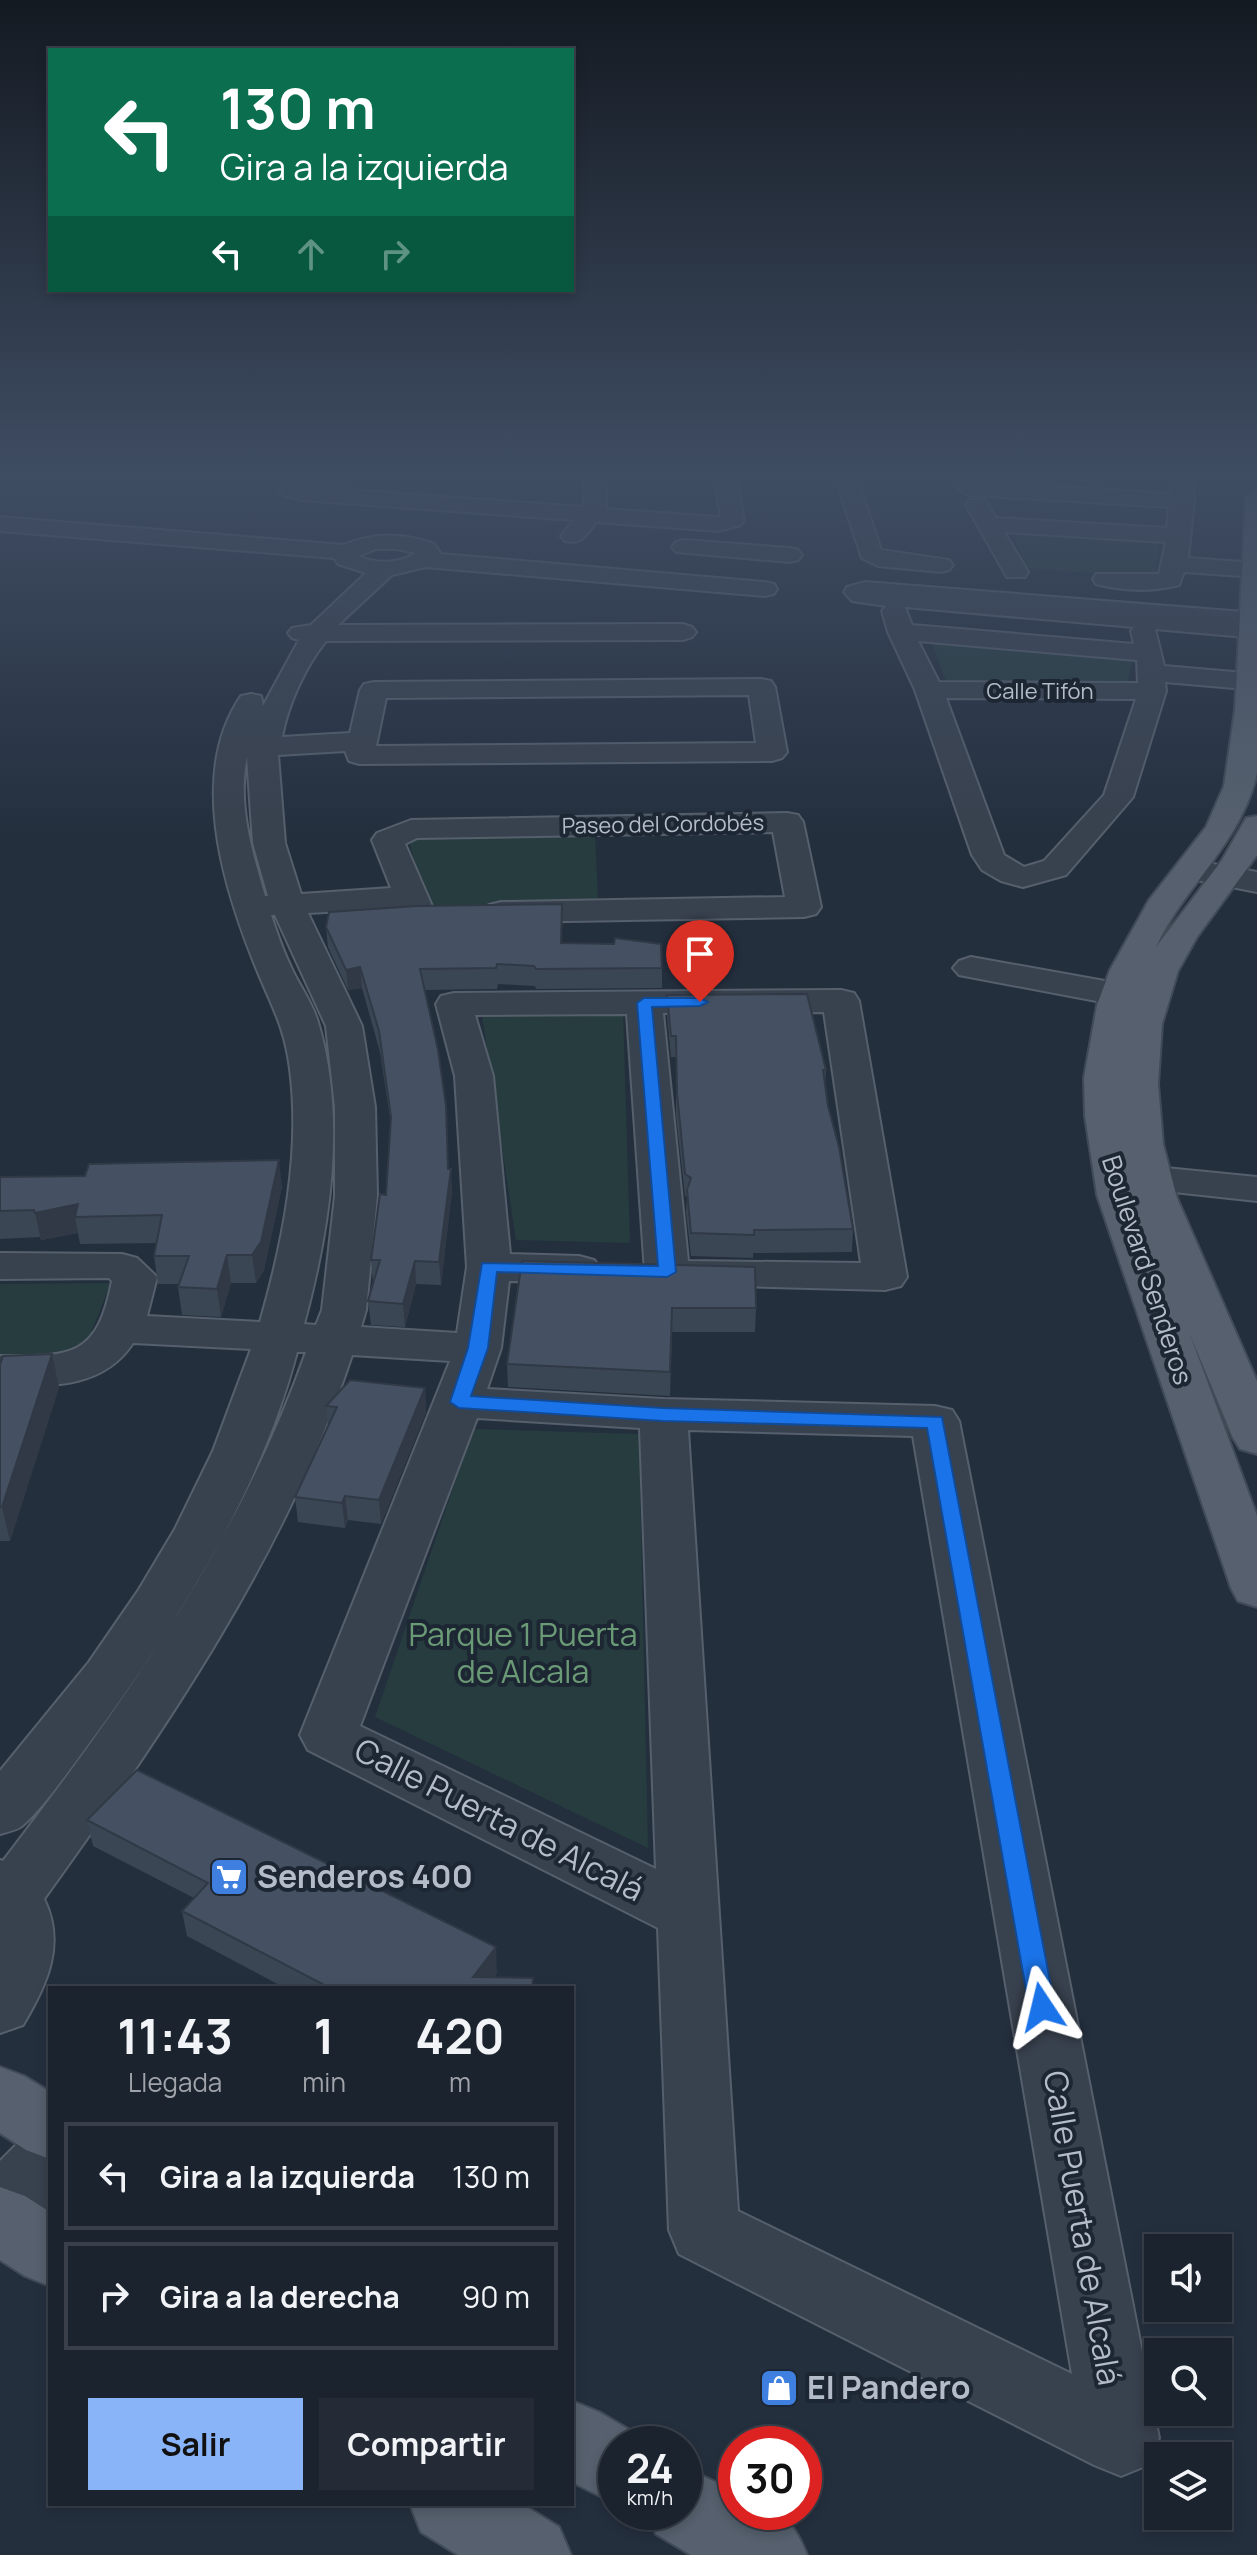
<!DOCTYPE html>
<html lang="es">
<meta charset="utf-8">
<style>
:root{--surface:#1b232e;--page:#242b36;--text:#f1f3f6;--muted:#a0a4aa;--line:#39404a;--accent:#8ab4f8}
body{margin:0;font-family:Manrope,sans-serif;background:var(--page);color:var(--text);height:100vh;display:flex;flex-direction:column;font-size:30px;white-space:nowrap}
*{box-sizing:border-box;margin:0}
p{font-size:26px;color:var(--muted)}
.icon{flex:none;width:44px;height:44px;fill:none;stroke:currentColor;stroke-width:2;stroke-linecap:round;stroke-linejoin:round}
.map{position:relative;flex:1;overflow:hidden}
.details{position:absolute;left:48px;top:1986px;width:526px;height:520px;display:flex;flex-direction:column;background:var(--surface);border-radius:0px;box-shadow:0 4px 12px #0003,0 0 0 2px var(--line)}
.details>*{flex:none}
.hud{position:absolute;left:48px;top:48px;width:526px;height:244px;border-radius:0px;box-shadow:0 4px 12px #0003,0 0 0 2px var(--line);background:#0b6e4f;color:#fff;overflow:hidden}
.buttons{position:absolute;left:1144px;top:2234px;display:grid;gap:16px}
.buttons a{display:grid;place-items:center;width:88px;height:88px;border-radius:0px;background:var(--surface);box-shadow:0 4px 12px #0003,0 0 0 2px var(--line);font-size:40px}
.speed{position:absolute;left:598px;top:2426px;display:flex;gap:16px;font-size:40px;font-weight:700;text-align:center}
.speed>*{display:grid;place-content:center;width:104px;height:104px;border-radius:50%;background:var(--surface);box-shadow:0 4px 12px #0003,0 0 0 2px var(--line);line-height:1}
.speed small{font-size:20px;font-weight:400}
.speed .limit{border:12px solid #d22;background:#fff;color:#111}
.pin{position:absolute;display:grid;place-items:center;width:68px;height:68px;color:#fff;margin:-82px -34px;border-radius:50% 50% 50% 0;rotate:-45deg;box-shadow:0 0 8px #0007}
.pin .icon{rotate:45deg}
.me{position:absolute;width:88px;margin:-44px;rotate:350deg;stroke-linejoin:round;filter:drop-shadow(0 0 6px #0008)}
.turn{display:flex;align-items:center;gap:28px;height:168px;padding:0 40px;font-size:36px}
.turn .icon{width:104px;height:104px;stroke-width:2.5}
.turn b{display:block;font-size:56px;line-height:68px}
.lanes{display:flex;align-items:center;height:76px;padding:0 40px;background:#0003;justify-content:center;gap:40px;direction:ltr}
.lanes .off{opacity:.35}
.eta{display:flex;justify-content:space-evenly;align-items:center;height:136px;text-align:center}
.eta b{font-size:48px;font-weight:700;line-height:56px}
.primary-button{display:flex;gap:16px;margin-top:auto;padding:16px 40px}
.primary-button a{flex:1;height:92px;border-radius:0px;background:var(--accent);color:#111;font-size:32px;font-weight:700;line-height:92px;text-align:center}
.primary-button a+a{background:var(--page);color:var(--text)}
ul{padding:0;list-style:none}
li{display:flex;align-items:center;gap:24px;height:108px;margin:0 16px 12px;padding:0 24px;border:4px solid var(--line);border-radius:0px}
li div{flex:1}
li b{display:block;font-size:30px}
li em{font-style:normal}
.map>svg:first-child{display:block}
.green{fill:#263c3f}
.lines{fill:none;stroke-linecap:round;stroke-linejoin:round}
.minor-casing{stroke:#565f6c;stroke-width:4}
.major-casing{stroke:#414a57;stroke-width:4}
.minor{fill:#38414e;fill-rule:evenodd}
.major{fill:#56606e;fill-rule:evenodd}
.wall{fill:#3b4654}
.shaded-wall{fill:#303945}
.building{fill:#455162;stroke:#303945;stroke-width:2}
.route{fill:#1a73e8;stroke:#114b97;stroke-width:2}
.labels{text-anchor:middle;stroke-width:8;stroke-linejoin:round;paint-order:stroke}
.far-street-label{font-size:22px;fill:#b4bcc9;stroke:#1d2633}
.street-label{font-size:26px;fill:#b4bcc9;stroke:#1d2633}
.near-park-label{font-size:32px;fill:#6b9a76;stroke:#1d2633}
.near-street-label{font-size:32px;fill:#b4bcc9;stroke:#1d2633}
.near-poi-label{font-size:32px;font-weight:bold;fill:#b4bcc9;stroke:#1d2633;text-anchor:start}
</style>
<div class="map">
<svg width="1257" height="2555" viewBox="0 0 1257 2555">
<rect width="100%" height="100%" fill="#242f3e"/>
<g class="green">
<path d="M1010,529L1160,539L1155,578L1028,568Z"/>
<path d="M931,641L1133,657L1128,682L946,681Z"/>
<path d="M595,831L598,901L428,908L408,838Z"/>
<path d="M481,1009H623L630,1243L516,1240Z"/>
<path d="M111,1283L82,1355L0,1356V1284Z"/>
<path d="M473,1429L639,1434L648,1848L375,1717Z"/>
</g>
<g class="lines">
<defs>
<g id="minor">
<path d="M311,478H345L342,483L322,488L584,507V478H606V509L718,517L721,516L714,478H736L744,520L741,525L718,531L596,522C587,534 582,545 565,541L561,536L574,520L301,500L283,495L280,490L283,485Z"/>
<path d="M835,478H857L881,550L949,560L953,565L949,570L941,572L878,566L862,558Z"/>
<path d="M1171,478H1193L1194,501L1188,558L1257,563V577L1184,572L1179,585C1152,592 1123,591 1096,584L1093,579L1096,574H1159L1166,542L1004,532L1028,572L1025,577H1007L966,505L969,500H985L996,518L1167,528L1169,507L969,495L958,488L969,481L1170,494Z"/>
<path d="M0,517L344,545C374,532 404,533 434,544L441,554L765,582L774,584L777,589L774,594L765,596L426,567L392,575L338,625L683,624L692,627L696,632L692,637L683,640L326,641C305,667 288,705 282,737L350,733L360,690L364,684L374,682L761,679L771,681L775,687L787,752L782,758L772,761L359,764L349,761L345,751L278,755L285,843L301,894L391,888L372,840L377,833L411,820L787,813L798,815L803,822L821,907L816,914L804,917L501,922L489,919L484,912L489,905L501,902L785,897L773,832L417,838L405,844L435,913L430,920L418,923L406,920L399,908L308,913L362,1026L375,1107L377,1196L366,1310L361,1327L457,1333L467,1267L455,1076L436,1004L441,996L454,993L841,990L854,993L859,1001L907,1277L901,1286L885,1290L695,1285C680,1281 667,1285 651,1281L645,1272L627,1014L475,1015L493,1076L510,1254L579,1256L594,1260L601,1269L594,1278L579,1282L509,1281L501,1348L487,1389L663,1399L935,1406L952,1410L959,1421L1159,2438L1148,2465L1121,2476L1094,2465L679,2254L669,2230L658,1928L308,1750L300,1735L450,1361L352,1355C286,1555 166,1729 44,1899C66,1944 47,1985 23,2025L0,2033V1860L3,1861C125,1701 238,1544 306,1352H297C259,1496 175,1627 87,1746C70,1769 43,1808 22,1826C17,1830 7,1832 0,1834V1771L89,1662L138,1591L175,1529L213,1451L251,1349L133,1343C103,1389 50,1386 0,1386V1356C70,1356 97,1359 112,1281L109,1278L0,1279V1253L122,1254L137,1258L157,1277L147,1316L260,1322C283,1242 301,1153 290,1069C284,1022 269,1002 253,960C222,882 189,772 241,696L251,694L261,696L263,706L299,640L292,638L288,633L292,628L311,625L366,573L338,564L334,558L0,531ZM376,549H397L416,553C399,564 377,564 358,556ZM749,695L756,743L376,746L386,698ZM247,757L253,843L268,896H265C252,852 237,803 247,757ZM271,915H275L326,1026L335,1107V1196L322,1310L316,1325L304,1324C330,1228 347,1119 318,1022C312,1002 299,985 291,967C283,951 277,933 271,915ZM824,1012L861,1263L688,1261L663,1013ZM477,1418L640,1428L656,1869L360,1726ZM688,1430L913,1436L1072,2374L738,2211Z"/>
<path d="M684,540L790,548L798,550L802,555L798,560L790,562L676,552L672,547L676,542Z"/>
<path d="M865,582L1257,613V638L1155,629L1164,666L1257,674V690L1165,682L1166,691L1133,797L1066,875L1023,887L1001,881L982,870L972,855L915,690L888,632L882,611L886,606L852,601L844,592L847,587ZM905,607L1134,627L1131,631L1134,644L912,625ZM918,641L1137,660L1138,683L939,682ZM946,698L1136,699L1104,795L1044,861L1024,867L1004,855Z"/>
<path d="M1191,860L1257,872V892L1180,877L1175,870L1180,863Z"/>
<path d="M971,957L1149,989L1162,992L1167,1000L1162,1008L1149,1011L959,975L953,968L959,961Z"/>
<path d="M1115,1163L1257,1177V1201L1100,1184L1094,1175L1100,1166Z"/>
<path d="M50,2125V2205L25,2232L0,2242V2161L26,2135Z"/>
</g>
<g id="major">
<path d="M1257,491V773C1242,842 1185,885 1156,947L1222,860L1246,818L1257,816V855L1197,937L1178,971L1162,1024L1158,1084L1163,1144L1177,1198L1257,1381V1454L1240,1449L1233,1438L1189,1332L1257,1516V1607L1238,1601L1231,1588L1097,1195L1085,1116L1084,1078L1097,1005L1110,970L1149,900L1206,827L1224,786L1235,710L1246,498Z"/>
<path d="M0,2067L24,2076L50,2092V2159L26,2150L0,2133Z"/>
<path d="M0,2187L25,2196L50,2212V2286L25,2276L0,2260Z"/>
<path d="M572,2401L599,2412L643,2438L646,2444H616V2504L572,2482Z"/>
<path d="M684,2467L736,2492V2512C780,2512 790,2513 807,2555H691L656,2534L647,2512H684Z"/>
<path d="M410,2504H522L559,2527L571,2555H458L421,2532Z"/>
</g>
</defs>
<use href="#minor" class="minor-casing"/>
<use href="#major" class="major-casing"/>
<use href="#minor" class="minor"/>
<use href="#major" class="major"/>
</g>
<g class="wall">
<path d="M326,927L562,943L662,968V988L536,989L535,986L498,984L497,989L424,990L452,1191L441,1285L416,1284L405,1327L371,1325L368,1301L374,1283H373L371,1260L386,1195L391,1124L380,1052L362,988L348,990L328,947Z"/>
<path d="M667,995L826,1070L825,1087L828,1106L853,1229L852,1252L753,1253V1258L691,1256L686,1212L687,1197L685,1196L676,1115V1057H671L667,1016Z"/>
<path d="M0,1177L282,1186L264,1270L256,1283H231L221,1317L182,1315L178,1287L179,1284H158L154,1256L157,1243L80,1244L78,1233L41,1240L40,1237L0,1239Z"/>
<path d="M522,1261L756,1308L755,1332H672L670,1396L508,1387L507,1364Z"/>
<path d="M52,1354L59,1387L10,1541H0V1365Z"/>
<path d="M425,1388L426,1412L381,1524L348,1520L345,1528L298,1522L295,1497L328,1426L326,1406Z"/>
<path d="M87,1820L497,1973L494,1978H533V1988H285L187,1936L182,1911L194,1898L93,1846Z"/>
</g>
<g class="shaded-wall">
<path d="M360,967L362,988L348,990L346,970Z"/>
<path d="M279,1160L282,1186L264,1270L256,1283L252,1255Z"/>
<path d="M451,1169L452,1191L441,1285L439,1262Z"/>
<path d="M78,1204L75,1217L78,1233L41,1240L35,1213Z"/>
<path d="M227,1255L231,1283L221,1317L217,1289Z"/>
<path d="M415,1261L416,1284L405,1327L403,1304Z"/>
<path d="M52,1354L59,1387L10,1541L2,1507Z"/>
<path d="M425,1388L426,1412L381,1524L379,1500Z"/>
<path d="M345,1496L348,1520L345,1528L342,1503Z"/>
<path d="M496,1947L497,1973L486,1988L473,1977Z"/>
</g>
<g class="building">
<path d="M562,904L561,943L614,944L615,938L661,944L662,968L536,969L534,966L497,964L496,968L420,969L438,1050L446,1106L448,1169H451L439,1262L415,1261L403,1304L368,1301L380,1260H371L380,1194L386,1195L391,1117L379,1031L360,967L346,970L326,927L329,912L417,906Z"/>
<path d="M807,994L826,1070H823L828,1106L839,1147L853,1229L754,1230V1235L691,1233L687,1190L691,1178L685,1174L677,1093L676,1036H671L667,995Z"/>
<path d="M279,1160L261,1242L252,1255H227L217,1289L178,1287L189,1256H154L162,1215L75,1217L78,1204L35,1213L34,1210L0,1211V1177L85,1176L89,1164Z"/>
<path d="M522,1261L755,1267L756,1308H672L670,1372L507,1364Z"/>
<path d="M52,1354L2,1507H0V1365L3,1356Z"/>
<path d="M350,1380L425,1388L379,1500L345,1496L342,1503L295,1497L337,1407L326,1406Z"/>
<path d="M137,1770L496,1947L473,1977L533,1978L532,1988H330L182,1911L208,1883L87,1820Z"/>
</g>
<linearGradient id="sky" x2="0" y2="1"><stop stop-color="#141a22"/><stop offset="0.57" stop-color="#3f4d63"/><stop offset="1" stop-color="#3f4d63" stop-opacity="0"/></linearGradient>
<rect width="1257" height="835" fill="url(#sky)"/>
<path class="route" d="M644,998H700L708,1002L700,1006L652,1007L676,1272L667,1277L497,1272L488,1348L471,1396L663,1408L942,1417L1055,2007L1051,2015L1042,2018L1033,2015L1029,2007L927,1428L663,1421L459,1408L450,1402L468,1348L482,1263L658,1266L637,1003Z"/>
<defs>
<symbol id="supermarket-square" viewBox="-11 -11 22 22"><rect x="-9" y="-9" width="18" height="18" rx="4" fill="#3f7fe0" stroke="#1d2633"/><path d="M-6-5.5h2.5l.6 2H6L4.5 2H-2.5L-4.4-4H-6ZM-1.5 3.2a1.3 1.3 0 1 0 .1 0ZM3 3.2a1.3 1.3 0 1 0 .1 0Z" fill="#fff"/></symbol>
<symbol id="shop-square" viewBox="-11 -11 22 22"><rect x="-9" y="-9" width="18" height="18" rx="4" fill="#3f7fe0" stroke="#1d2633"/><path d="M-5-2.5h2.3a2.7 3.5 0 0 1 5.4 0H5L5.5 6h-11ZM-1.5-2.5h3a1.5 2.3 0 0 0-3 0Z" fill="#fff"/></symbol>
</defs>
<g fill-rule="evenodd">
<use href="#supermarket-square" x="207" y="1855" width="44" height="44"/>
<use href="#shop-square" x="757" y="2366" width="44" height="44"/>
</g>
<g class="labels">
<g class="far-street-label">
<text x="1040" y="699">Calle Tifón</text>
<text transform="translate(663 824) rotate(-1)" y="8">Paseo del Cordobés</text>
</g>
<g class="street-label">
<text transform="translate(1147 1270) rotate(72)" y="9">Boulevard Senderos</text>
</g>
<g class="near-park-label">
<text x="523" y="1646">Parque 1 Puerta<tspan x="523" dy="37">de Alcala</tspan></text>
</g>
<g class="near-street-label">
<text transform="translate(499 1820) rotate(27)" y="11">Calle Puerta de Alcalá</text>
<text transform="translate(1082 2228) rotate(80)" y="11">Calle Puerta de Alcalá</text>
</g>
<g class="near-poi-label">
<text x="257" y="1888">Senderos 400</text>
<text x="807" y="2399">El Pandero</text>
</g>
</g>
</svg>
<div class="buttons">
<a><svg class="icon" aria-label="sound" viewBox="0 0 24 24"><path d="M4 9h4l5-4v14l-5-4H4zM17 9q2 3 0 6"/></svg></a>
<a><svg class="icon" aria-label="search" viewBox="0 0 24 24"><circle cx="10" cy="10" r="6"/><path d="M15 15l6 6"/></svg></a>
<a><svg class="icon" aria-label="layers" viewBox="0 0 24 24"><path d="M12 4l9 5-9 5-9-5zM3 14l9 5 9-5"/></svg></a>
</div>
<div class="speed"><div>24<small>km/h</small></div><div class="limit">30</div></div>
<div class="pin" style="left:700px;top:1002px;background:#d93025"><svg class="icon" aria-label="arrive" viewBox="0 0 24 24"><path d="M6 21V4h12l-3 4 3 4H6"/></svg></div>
<svg class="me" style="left:1042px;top:2007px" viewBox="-20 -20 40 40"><path d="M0-17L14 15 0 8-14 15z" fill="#1a73e8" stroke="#fff" stroke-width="4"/></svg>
<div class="hud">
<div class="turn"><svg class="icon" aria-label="left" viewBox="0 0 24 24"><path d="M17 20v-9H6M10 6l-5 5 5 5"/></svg><div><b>130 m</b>Gira a la izquierda</div></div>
<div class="lanes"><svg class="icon" aria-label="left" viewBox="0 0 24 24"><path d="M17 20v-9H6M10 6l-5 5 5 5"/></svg><svg class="icon off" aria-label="ahead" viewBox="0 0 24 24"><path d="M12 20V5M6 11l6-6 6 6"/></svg><svg class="icon off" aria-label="right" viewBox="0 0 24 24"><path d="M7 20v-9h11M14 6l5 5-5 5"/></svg></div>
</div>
<section class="details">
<div class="eta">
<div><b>11:43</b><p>Llegada</p></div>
<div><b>1</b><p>min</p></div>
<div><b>420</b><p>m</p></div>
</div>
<ul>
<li><svg class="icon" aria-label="left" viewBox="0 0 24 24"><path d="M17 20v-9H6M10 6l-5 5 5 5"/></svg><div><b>Gira a la izquierda</b></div><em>130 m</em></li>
<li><svg class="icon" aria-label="right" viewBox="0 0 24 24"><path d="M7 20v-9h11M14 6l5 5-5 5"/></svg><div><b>Gira a la derecha</b></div><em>90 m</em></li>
</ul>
<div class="primary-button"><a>Salir</a><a>Compartir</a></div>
</section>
</div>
